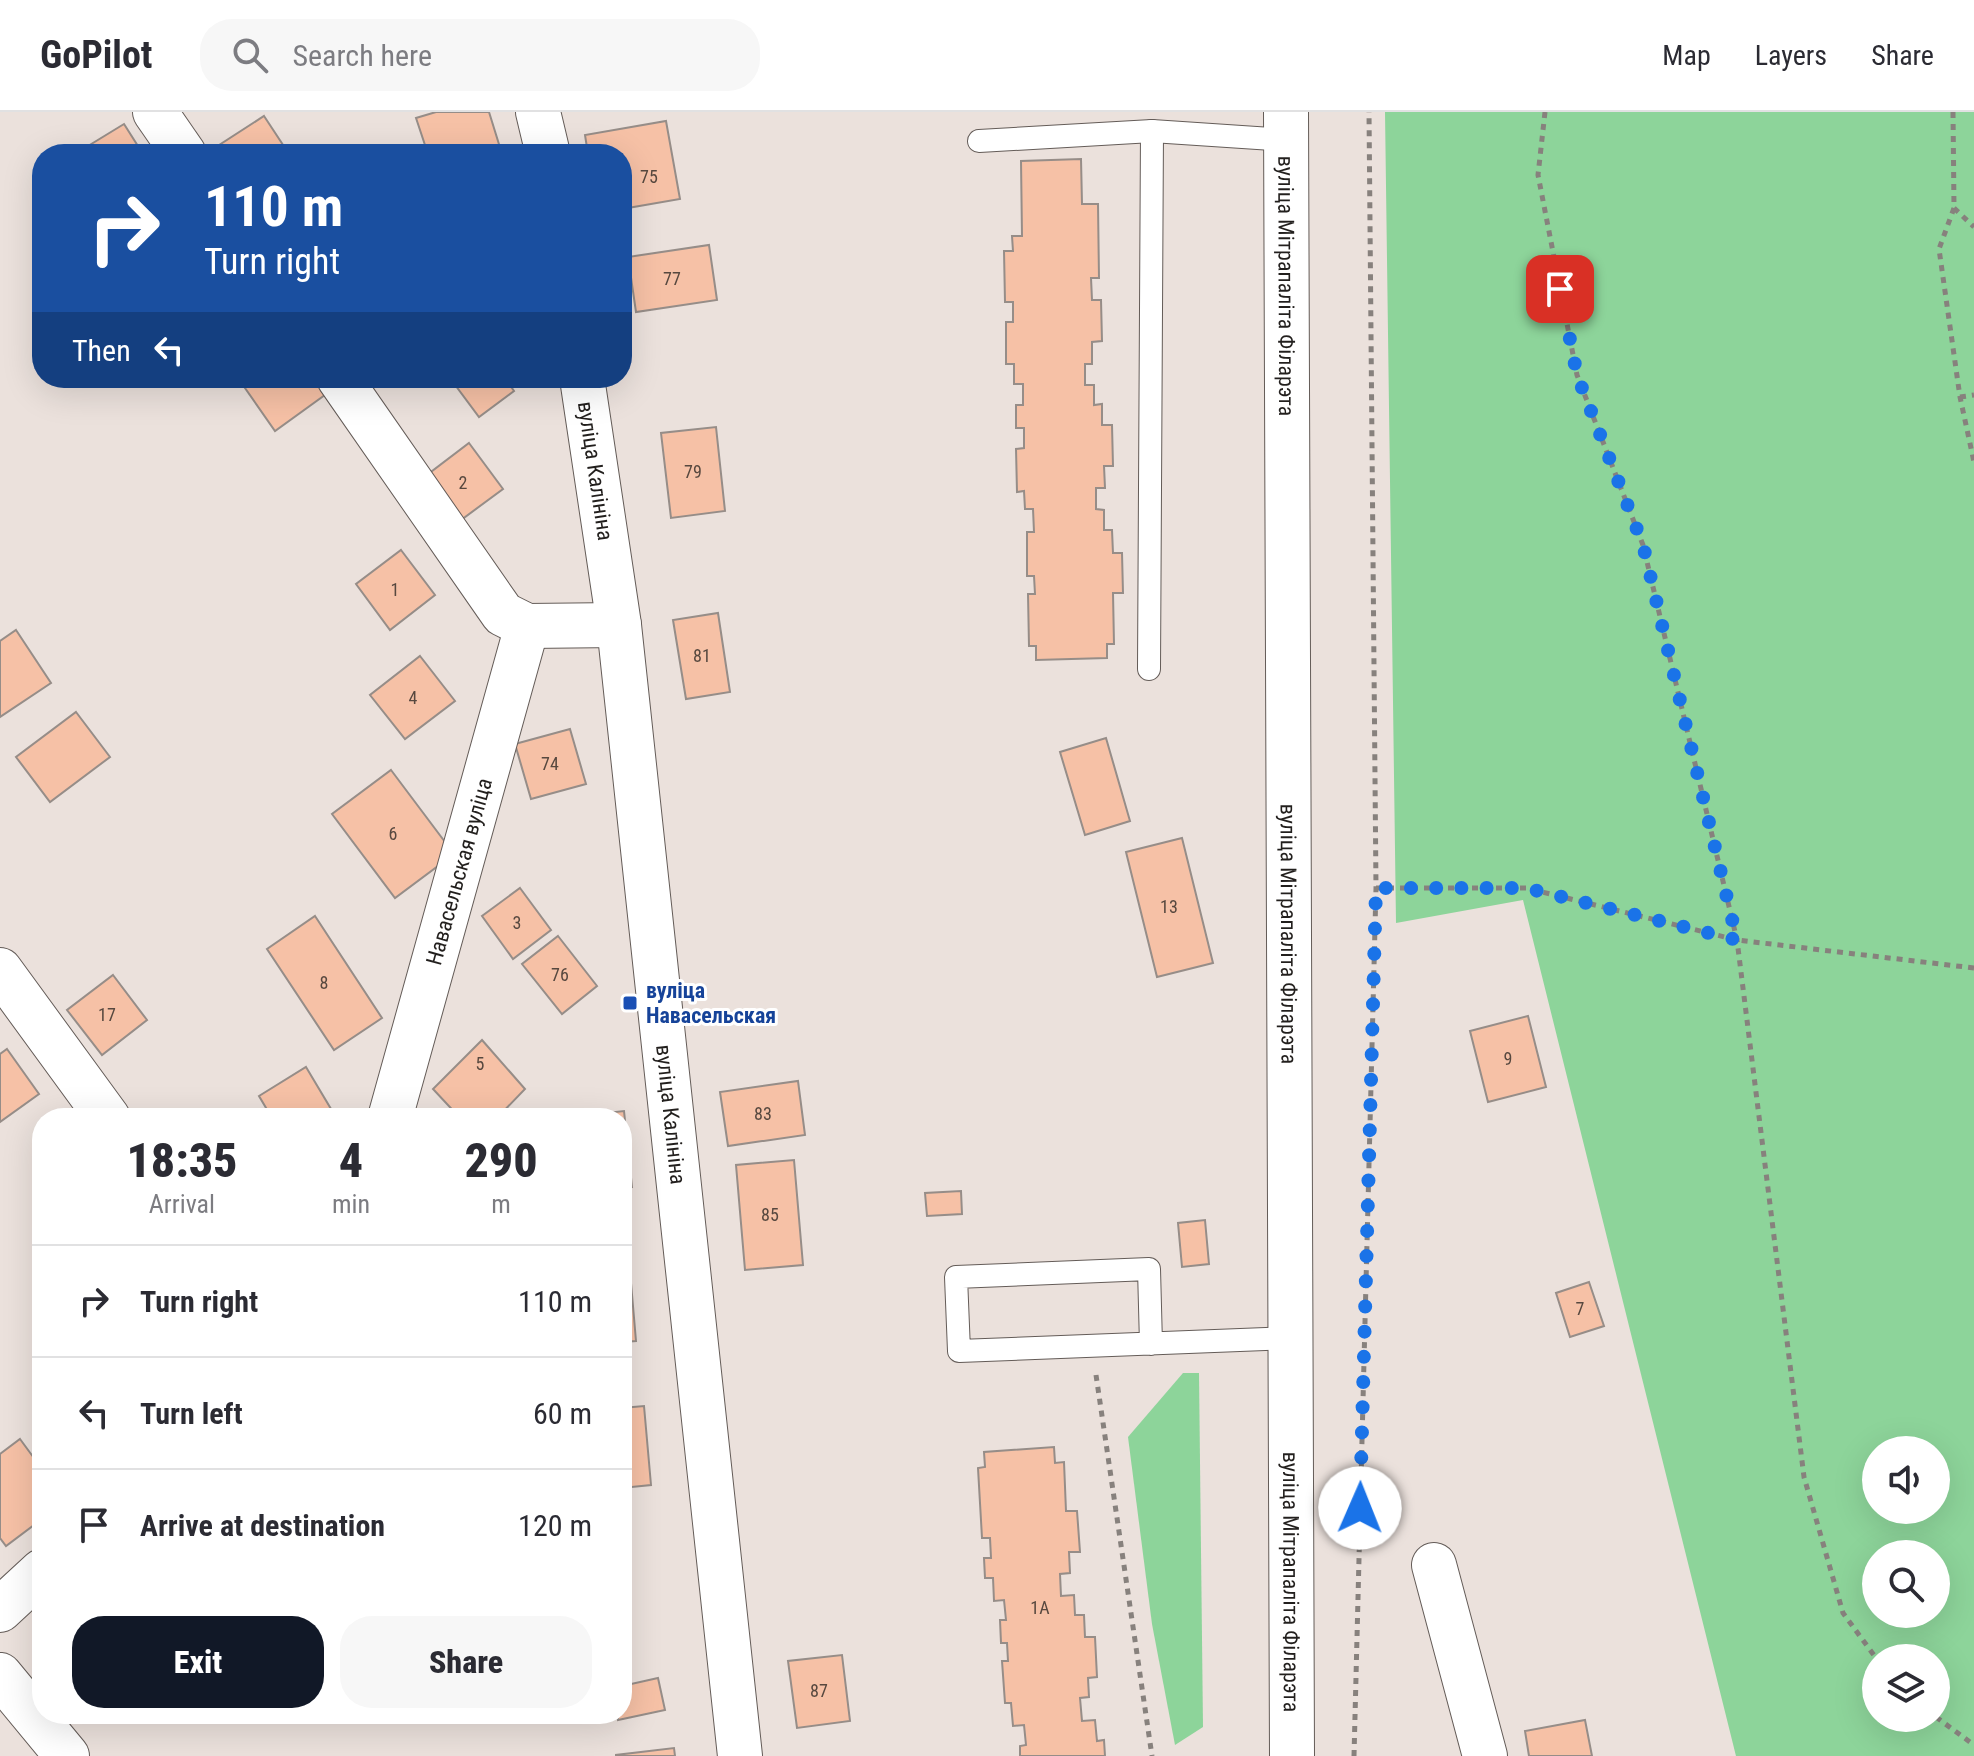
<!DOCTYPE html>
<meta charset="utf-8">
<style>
:root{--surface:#fff;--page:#f7f7f7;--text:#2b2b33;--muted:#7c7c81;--line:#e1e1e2;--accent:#111827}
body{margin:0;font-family:"Roboto Condensed",sans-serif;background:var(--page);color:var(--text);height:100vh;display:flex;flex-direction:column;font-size:30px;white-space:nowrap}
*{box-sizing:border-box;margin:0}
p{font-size:26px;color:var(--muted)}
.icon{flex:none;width:44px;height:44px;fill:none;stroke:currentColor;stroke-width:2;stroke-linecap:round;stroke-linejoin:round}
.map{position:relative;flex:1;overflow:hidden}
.details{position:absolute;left:32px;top:996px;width:600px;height:616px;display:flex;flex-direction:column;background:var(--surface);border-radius:32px;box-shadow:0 8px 32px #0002}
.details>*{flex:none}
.hud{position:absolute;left:32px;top:32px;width:600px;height:244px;border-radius:32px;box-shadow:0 8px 32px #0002;background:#1a4fa0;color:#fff;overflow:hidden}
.buttons{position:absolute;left:1862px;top:1324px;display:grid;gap:16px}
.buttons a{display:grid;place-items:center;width:88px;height:88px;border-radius:50%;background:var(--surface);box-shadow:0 8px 32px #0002;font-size:40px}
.pin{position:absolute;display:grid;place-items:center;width:68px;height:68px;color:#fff;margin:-34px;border-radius:16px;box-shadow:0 4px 12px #0006}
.me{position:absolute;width:88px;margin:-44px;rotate:1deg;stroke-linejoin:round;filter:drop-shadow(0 0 6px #0008)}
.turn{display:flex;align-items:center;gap:28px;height:168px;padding:0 40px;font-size:36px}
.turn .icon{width:104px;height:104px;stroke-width:2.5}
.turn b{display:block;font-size:56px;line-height:68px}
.then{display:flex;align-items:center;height:76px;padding:0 40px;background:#0003;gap:16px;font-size:30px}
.eta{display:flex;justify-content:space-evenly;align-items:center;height:136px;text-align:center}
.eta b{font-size:48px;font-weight:800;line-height:56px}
.button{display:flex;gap:16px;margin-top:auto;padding:16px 40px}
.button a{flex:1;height:92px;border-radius:32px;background:var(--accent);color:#fff;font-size:32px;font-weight:800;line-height:92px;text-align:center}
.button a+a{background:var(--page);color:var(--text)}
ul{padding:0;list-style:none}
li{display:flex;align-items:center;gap:24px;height:112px;padding:0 40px;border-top:2px solid var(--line)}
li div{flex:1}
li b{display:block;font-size:30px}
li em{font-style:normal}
header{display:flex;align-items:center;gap:48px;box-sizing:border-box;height:112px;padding:0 40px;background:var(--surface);border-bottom:2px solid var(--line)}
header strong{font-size:38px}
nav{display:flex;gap:44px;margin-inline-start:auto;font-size:28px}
.search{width:560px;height:72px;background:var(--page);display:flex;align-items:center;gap:20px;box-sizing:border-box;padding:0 28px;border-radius:32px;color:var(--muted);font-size:30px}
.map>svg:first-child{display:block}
.green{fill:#8dd49a;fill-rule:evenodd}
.building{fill:#f6c1a6;stroke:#968d88;stroke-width:2}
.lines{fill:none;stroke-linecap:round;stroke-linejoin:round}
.lane-casing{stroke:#645c58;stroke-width:24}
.street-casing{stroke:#645c58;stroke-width:46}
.secondary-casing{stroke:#645c58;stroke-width:46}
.path{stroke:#87817d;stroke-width:5;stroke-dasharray:6 6;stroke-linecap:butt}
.lane{stroke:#fff;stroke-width:22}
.street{stroke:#fff;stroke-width:44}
.secondary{stroke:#fff;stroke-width:44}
.route{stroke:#1a73e8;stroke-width:14;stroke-dasharray:0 25.2}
.transit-dot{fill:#1a4fb4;stroke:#fff;stroke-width:3}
.labels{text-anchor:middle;stroke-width:6;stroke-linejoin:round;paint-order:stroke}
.number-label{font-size:18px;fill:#57483f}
.street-label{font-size:22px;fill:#221f1d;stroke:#fff}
.transit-label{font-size:22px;font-weight:bold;fill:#164399;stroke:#fff;text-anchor:start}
</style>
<header>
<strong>GoPilot</strong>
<div class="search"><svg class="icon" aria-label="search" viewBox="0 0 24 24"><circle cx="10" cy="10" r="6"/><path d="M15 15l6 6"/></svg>Search here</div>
<nav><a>Map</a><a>Layers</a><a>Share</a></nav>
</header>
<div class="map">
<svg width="1974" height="1644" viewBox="0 0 1974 1644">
<rect width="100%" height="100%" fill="#ebe1dc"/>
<g class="green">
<path d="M1385,0H1974V1644H1736L1523,788L1396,811ZM1876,1338H1936V1398H1876ZM1876,1442H1936V1502H1876ZM1876,1546H1936V1606H1876Z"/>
<path d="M1183,1261H1199L1203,1615L1175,1633L1152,1512L1128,1325Z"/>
</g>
<g class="building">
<path d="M436,0H489L502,42H428L416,6Z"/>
<path d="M264,4L289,42H217L213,37Z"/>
<path d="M666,9L680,87L622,97V42H588L585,23Z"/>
<path d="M124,12L143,42H75Z"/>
<path d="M1081,47L1082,92H1098L1099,166H1091L1092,188H1101L1102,229L1092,230V252H1085V273H1094V293L1102,292V313H1112L1113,354H1104L1105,376H1096V397L1104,398V418H1112L1113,441H1122L1123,481H1113L1114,532H1107V546L1036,548V534H1029L1028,482H1035L1034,464H1027V420H1034L1033,397H1025L1024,379L1017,380L1016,337L1024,336V316H1016V293H1023V272H1014V252H1006V210H1013V190H1005L1004,139H1013L1012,124H1022L1021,49Z"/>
<path d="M709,133L717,188L636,200L628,145Z"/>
<path d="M238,266H320L329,280L275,319Z"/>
<path d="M450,266H505L514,279L479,305Z"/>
<path d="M716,315L725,399L671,406L661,321Z"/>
<path d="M469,331L503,377L457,411L423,366Z"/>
<path d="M401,438L435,483L390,518L356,472Z"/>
<path d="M718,501L730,580L686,587L673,508Z"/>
<path d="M16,518L51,571L0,605V529Z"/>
<path d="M420,544L455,589L405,627L370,583Z"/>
<path d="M76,600L110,645L50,690L16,645Z"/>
<path d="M570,617L586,672L531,687L515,632Z"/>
<path d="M1106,626L1130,709L1085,723L1060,640Z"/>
<path d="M391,658L454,742L395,786L332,702Z"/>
<path d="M1182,726L1213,851L1157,865L1126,740Z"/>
<path d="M520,776L551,818L513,847L482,804Z"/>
<path d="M315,804L382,906L334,938L267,837Z"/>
<path d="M558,824L597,874L562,902L522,852Z"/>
<path d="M113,863L147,908L102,943L67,898Z"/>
<path d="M1528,904L1546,975L1488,990L1470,919Z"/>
<path d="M482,928L525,977L497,1006H460L433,977Z"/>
<path d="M7,937L39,982L0,1010V942Z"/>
<path d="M306,955L331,997L315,1006H272L259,984Z"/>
<path d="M798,969L805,1023L728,1034L720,980Z"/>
<path d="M624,999L632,1075L622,1076V1006H560Z"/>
<path d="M794,1048L803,1153L745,1158L736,1053Z"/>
<path d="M961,1079L962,1102L927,1104L925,1081Z"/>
<path d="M1205,1108L1209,1152L1182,1155L1178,1111Z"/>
<path d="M1589,1170L1604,1214L1570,1225L1556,1181Z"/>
<path d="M631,1171L636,1229L622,1230V1172Z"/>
<path d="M644,1294L651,1373L622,1376V1296Z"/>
<path d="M20,1327L42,1357V1407L6,1434L0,1426V1342Z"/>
<path d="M1054,1335L1055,1351L1064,1350L1066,1399H1077L1080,1440H1069L1070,1461L1060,1462L1061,1484L1074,1483L1075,1503H1084L1085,1525H1095L1097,1565L1088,1566L1089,1585L1080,1586L1082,1609L1095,1608L1097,1629L1104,1628L1105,1644H1020V1634L1026,1633L1024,1613L1013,1614L1011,1591H1005L1002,1549H1008L1007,1531H1001L1000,1508H1006L1004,1488L994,1489L993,1466H985L984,1446H991L990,1426H982L978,1356L985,1355L984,1340Z"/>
<path d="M842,1543L850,1609L797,1616L788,1549Z"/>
<path d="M658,1566L665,1598L618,1608L617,1602H622V1574Z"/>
<path d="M1585,1608L1592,1644H1529L1525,1619Z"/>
<path d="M674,1636L675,1644H616V1643Z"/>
</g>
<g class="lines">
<defs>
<g id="lane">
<path d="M979,29L1152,19L1286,28"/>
<path d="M1149,557L1152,19"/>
<path d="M1151,1232L1149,1157L956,1165L959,1239L1291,1226"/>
</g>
<g id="street">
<path d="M155,0L184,42"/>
<path d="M339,266L503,502L527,514L619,513"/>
<path d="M0,858L108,1006"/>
<path id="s1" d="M390,1006L527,514"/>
<path d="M1434,1453L1485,1644"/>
<path d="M0,1498L42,1459"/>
<path d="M0,1563L67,1644"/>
</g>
<g id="secondary">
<path d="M538,0L548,42"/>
<path id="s2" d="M1286,0L1292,1644"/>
<path id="s3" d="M582,266L619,513L740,1644"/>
</g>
</defs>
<use href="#lane" class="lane-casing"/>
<use href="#street" class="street-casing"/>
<use href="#secondary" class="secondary-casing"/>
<g class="path">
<path d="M1545,0L1538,63L1577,263L1643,433L1737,828L1804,1365L1843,1501L1876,1546"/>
<path d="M1953,0L1954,96L1974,115"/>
<path d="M1954,96L1939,137L1960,285L1974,350"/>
<path d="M1960,285L1974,283"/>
<path d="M1376,776H1526L1737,828L1974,856"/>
<path d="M1096,1263L1152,1644"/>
<path d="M1936,1605L1974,1633"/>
<path d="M1354,1644L1376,776L1369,0"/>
</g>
<use href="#lane" class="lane"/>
<use href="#street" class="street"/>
<use href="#secondary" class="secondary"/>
</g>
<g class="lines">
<path class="route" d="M1360,1396L1376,776H1526L1737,828L1643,433L1577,263L1560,177"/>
</g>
<rect class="transit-dot" x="622" y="883" width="16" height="16" rx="4"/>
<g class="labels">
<g class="number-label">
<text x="649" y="71">75</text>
<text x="672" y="173">77</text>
<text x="693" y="366">79</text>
<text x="463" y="377">2</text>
<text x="395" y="484">1</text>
<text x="702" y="550">81</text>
<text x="413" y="592">4</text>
<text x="550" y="658">74</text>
<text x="393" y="728">6</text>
<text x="1169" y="801">13</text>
<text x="517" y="817">3</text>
<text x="560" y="869">76</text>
<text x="324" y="877">8</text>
<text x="107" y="909">17</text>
<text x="1508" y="953">9</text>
<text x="480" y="958">5</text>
<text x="763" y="1008">83</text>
<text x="770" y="1109">85</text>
<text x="1580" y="1203">7</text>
<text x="1040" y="1502">1А</text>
<text x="819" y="1585">87</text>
</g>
<g class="street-label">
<text dy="8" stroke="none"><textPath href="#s2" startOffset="174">вуліца Мітрапаліта Філарэта</textPath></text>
<text dy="8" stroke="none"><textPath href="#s3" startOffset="94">вуліца Калініна</textPath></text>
<text dy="8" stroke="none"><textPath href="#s1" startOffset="256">Навасельская вуліца</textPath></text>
<text dy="8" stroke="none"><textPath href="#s2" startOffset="822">вуліца Мітрапаліта Філарэта</textPath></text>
<text dy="8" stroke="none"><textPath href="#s3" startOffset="742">вуліца Калініна</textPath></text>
<text dy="8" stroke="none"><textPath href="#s2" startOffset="1470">вуліца Мітрапаліта Філарэта</textPath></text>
</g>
<g class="transit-label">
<text x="646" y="886">вуліца<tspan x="646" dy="25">Навасельская</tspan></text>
</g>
</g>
</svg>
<div class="buttons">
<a><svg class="icon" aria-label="sound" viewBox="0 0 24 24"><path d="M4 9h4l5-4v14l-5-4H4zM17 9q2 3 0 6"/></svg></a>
<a><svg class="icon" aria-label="search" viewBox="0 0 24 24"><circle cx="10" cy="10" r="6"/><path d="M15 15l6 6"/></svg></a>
<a><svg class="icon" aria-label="layers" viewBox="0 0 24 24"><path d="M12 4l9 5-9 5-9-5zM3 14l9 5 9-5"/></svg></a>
</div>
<div class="pin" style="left:1560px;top:177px;background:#d93025"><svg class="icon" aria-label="arrive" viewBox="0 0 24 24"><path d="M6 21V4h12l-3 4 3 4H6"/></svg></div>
<svg class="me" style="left:1360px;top:1396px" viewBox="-20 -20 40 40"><circle r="19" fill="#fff"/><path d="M0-13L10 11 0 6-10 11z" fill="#1a73e8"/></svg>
<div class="hud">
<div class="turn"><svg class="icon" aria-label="right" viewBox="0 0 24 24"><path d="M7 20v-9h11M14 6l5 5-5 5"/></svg><div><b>110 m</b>Turn right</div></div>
<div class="then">Then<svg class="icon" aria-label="left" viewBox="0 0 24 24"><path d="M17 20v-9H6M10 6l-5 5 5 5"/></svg></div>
</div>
<section class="details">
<div class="eta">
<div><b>18:35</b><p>Arrival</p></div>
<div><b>4</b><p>min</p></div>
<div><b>290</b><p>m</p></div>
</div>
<ul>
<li><svg class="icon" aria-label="right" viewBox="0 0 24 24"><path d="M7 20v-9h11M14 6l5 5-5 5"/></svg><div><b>Turn right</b></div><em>110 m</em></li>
<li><svg class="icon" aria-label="left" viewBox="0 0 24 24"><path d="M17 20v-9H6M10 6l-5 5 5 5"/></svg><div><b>Turn left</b></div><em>60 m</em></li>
<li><svg class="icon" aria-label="arrive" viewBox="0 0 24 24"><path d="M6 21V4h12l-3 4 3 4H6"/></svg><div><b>Arrive at destination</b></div><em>120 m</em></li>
</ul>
<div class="button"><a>Exit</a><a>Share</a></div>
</section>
</div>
